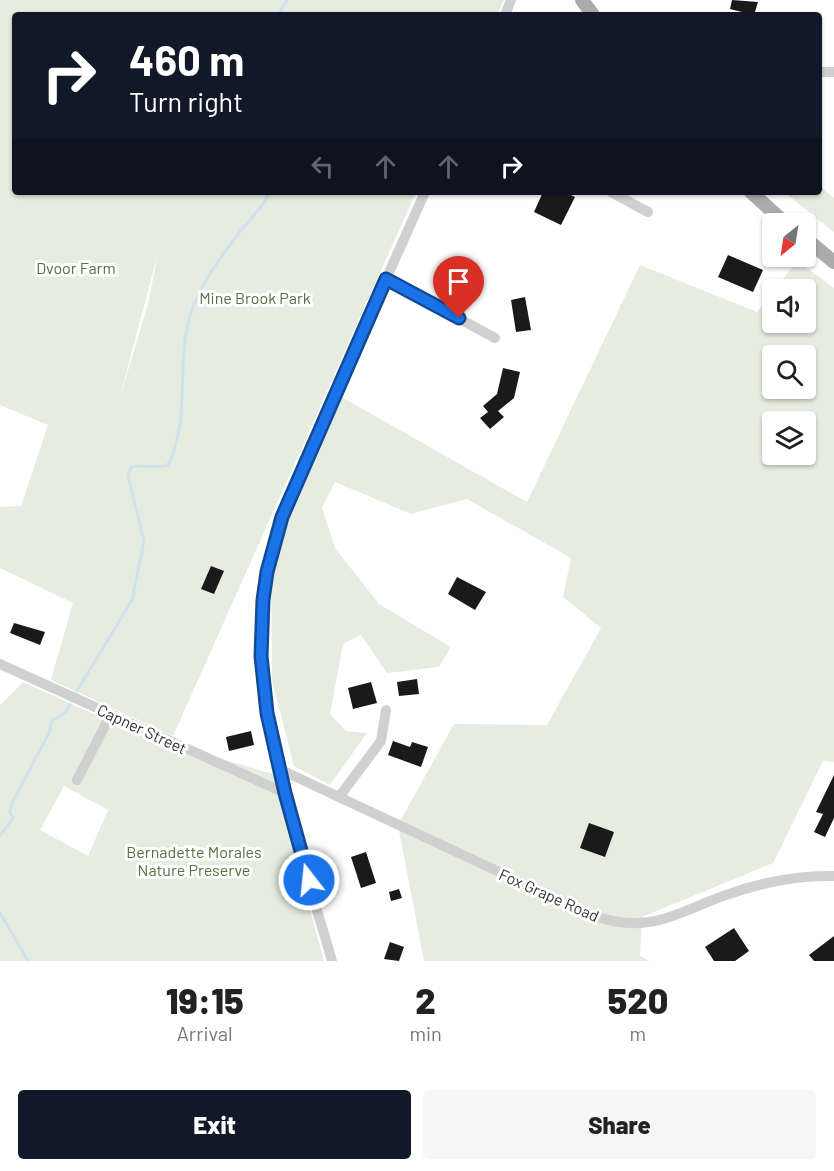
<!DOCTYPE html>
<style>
:root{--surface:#fff;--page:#f6f6f6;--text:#222;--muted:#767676;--accent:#111827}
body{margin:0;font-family:Barlow,sans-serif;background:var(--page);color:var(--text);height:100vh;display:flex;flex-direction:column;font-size:22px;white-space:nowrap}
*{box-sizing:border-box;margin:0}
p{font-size:20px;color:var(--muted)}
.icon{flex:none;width:33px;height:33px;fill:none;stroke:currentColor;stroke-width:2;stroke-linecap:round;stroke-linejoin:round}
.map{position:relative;height:961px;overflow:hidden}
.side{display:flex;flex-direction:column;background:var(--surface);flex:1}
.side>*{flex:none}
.guide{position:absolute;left:12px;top:12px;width:810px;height:183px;border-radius:6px;box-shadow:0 2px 4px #0004;background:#111827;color:#fff;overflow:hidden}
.needle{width:39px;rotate:210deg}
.controls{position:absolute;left:762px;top:213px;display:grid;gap:12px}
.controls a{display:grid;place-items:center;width:54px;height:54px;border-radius:6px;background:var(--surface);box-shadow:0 2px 4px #0004;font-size:30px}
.pin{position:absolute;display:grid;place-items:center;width:51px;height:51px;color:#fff;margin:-62px -26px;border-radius:50% 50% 50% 0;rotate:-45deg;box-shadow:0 0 6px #0007}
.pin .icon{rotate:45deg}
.me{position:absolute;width:66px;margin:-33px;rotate:344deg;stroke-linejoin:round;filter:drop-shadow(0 0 4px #0008)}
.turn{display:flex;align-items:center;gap:21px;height:126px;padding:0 18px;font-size:27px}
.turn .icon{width:78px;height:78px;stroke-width:2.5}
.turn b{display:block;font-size:42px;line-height:51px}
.lanes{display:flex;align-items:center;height:57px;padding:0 18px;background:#0003;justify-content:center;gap:30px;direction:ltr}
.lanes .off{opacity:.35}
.eta{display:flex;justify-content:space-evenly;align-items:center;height:102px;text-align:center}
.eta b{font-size:36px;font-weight:800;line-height:42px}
.cta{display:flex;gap:12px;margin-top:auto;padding:12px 18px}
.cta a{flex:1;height:69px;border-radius:6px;background:var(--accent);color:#fff;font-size:24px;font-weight:800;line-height:69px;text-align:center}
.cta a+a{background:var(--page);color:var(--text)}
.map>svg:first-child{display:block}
.green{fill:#e6ecdf;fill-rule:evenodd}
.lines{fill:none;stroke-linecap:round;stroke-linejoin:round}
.stream{stroke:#cfe2ee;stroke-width:3}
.building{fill:#1a1a1a}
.minor{stroke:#d0d0d0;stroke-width:10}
.major{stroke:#ababab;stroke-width:14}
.route-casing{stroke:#114b97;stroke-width:15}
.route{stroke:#1a73e8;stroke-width:10}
.labels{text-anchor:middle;stroke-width:6;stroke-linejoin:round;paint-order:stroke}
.park-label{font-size:16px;fill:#56703f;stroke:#fff}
.street-label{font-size:16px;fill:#333;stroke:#fff}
</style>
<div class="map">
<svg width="834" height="961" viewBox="0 0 834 961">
<rect width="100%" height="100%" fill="#fff"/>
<g class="green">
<path d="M0,0H504L497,15H15V192H416L173,736L51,680L73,603L0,568V507L21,506L48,425L0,405ZM158,253L148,304L121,394V393Z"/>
<path d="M819,185L834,198V232L784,192H819Z"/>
<path d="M797,261L834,288V762L823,761L773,863L642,917L640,956L650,961H424L398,825L454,724L547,725L601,628L563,597L571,558L467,499L411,514L335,482L322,508L335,548L379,604L451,647L439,667L387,673L361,635L343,644L330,714L346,731L367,733L330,785L294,766L272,680L271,552L338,395L527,502L640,265L757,312L772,293V322H806V290L775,289ZM772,356H806V388H772ZM772,422H806V454H772Z"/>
<path d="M23,682L140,735L273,774L324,961H0V705ZM64,786L108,810L88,856L40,830Z"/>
</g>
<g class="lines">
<g class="stream">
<path d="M278,15L287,0"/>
<path d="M77,691L132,600L144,541L128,476L131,467C144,464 156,469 168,465C192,414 175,366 190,316C200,284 222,255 242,229C251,218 265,205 269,192"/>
<path d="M0,836L13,818L10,812L12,803L49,733L52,721L66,712L70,704"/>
<path d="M0,913L28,961"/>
</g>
</g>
<g class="building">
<path d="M732,0L758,2L754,15L730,9Z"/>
<path d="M543,192H564L575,197L561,225L534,212Z"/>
<path d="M728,255L763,270L753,292L718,277Z"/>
<path d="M525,297L531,330L516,332L511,300Z"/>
<path d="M503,368L520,372L514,398L498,411L504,417L490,429L480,418L488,412L483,406L497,394Z"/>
<path d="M211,566L224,571L214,594L201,589Z"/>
<path d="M457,577L486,592L475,610L448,594Z"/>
<path d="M14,623L45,632L40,645L10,633Z"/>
<path d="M417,679L419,694L399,696L397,682Z"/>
<path d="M371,682L377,703L353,709L348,688Z"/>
<path d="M251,731L254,745L229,751L226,737Z"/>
<path d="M393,741L410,747L412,742L428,747L421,767L388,755Z"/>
<path d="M834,775V818L825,837L814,832L823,814L816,812Z"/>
<path d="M589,823L614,832L605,857L580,848Z"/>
<path d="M366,852L376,883L361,888L351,857Z"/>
<path d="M399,889L402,898L391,901L389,892Z"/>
<path d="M734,928L749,951L735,961H714L705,947Z"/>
<path d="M834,936V961H814L809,955Z"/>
<path d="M390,942L404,947L399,961L384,959Z"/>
</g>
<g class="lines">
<g class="minor">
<path d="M505,15L511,0"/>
<path d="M819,72H834"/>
<path d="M611,192L648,212"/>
<path d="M386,279L495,338"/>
<path d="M0,664L285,793"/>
<path d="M279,769L589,914C647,936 673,914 726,895C760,883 798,875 834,876"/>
<path d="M77,780L111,714"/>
<path d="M339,797L381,741L386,710"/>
<path d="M332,961C304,863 265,760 261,658C257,558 300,471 340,382C368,319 397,255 425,192"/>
</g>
<g class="major">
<path d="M582,0L593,15"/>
<path d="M751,192L786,224"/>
<path d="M806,239L834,262"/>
</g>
</g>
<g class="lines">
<defs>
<path id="route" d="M309,880L285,793L267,713L261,656L263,600L267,572L282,517L386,279L459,318"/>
</defs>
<use href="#route" class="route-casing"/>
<use href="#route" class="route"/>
</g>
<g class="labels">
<g class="park-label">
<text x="76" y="274">Dvoor Farm</text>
<text x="255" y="304">Mine Brook Park</text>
<text x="194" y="858">Bernadette Morales<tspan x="194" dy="18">Nature Preserve</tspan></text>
</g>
<g class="street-label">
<text transform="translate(142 729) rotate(25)" y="6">Capner Street</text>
<text transform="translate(549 895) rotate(24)" y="6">Fox Grape Road</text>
</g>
</g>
</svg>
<div class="controls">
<a><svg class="needle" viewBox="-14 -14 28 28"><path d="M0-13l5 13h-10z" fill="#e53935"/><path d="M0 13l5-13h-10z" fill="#767676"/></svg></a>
<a><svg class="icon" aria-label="sound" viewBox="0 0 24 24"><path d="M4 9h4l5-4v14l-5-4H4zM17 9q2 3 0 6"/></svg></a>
<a><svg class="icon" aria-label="search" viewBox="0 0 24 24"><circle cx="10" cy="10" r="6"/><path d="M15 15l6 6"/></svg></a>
<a><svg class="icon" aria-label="layers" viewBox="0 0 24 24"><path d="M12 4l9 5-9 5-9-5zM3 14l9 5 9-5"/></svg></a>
</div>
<div class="pin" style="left:459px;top:318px;background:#d93025"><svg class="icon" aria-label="arrive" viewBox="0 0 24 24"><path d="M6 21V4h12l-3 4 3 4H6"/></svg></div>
<svg class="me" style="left:309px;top:880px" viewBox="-20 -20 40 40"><circle r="17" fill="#1a73e8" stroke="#fff" stroke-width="3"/><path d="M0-11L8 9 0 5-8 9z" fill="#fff"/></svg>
<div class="guide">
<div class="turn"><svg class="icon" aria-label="right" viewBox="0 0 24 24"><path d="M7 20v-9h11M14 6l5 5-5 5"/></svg><div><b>460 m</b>Turn right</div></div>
<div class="lanes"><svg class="icon off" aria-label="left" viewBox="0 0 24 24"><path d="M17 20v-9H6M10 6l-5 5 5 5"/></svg><svg class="icon off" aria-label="ahead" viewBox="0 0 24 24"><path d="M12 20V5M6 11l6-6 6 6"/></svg><svg class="icon off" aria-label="ahead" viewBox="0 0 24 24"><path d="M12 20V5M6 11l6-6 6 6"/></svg><svg class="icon" aria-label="right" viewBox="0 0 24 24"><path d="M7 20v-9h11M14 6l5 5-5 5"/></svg></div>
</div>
</div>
<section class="side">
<div class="eta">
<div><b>19:15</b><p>Arrival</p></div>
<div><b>2</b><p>min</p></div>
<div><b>520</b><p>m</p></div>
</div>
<div class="cta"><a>Exit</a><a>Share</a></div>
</section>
